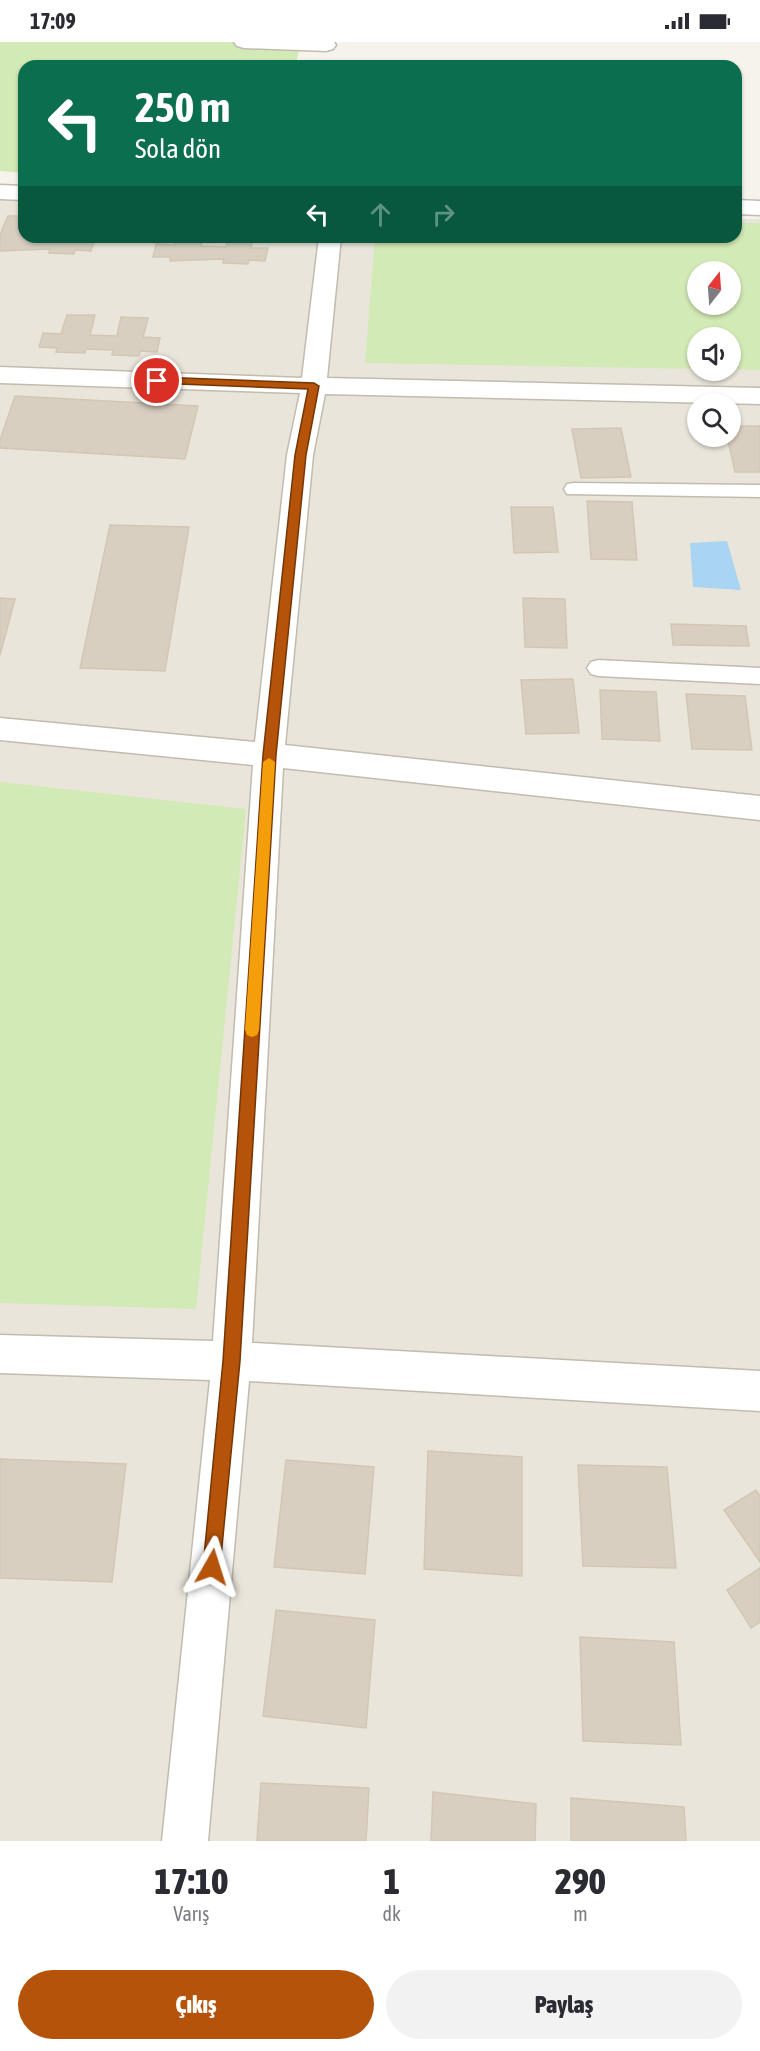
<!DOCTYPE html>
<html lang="tr">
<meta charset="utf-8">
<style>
:root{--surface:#fff;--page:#f2f2f3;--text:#2b2b33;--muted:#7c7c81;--accent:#b45309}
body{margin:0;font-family:"Asap Condensed",sans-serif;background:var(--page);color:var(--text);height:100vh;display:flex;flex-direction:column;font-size:22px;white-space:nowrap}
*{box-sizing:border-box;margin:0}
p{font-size:20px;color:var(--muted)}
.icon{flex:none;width:33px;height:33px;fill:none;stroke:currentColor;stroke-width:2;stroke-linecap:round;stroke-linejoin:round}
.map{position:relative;height:1799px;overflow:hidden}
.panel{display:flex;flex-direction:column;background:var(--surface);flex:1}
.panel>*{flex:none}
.hud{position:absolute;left:18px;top:18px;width:724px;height:183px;border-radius:18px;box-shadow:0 2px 4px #0004;background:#0b6e4f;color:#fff;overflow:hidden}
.needle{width:39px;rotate:17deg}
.controls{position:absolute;left:687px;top:219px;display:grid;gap:12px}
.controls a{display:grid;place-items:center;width:54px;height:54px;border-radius:50%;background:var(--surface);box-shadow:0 2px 4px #0004;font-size:30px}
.pin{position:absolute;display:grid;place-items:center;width:51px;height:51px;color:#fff;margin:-26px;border:3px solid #fff;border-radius:50%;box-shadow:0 2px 6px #0007}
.me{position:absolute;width:66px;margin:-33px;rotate:6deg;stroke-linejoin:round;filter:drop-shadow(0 0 4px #0008)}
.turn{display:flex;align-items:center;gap:21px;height:126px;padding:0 18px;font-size:27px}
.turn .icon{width:78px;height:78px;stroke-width:2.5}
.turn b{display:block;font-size:42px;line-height:51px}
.lanes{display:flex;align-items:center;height:57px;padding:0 18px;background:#0003;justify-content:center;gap:30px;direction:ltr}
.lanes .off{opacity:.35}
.eta{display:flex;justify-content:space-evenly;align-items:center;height:102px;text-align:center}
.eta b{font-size:36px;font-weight:800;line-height:42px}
.action{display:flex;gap:12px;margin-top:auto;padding:12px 18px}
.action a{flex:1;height:69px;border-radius:36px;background:var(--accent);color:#fff;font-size:24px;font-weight:800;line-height:69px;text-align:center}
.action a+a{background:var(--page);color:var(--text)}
.status{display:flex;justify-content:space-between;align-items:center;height:42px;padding:0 30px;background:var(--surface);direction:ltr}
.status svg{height:16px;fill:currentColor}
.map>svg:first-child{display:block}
.residential{fill:#eae5da;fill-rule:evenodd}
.green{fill:#d2eab5;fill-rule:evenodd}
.water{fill:#a9d4f2}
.building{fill:#d8cfc1;stroke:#d3c7b4;stroke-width:1.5}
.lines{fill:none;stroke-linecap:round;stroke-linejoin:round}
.service-casing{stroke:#c2bbae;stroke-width:3}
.minor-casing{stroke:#c2bbae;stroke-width:3}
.tertiary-casing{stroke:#c2bbae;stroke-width:3}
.service{fill:#fff;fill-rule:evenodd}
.minor{fill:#fff;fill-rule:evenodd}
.tertiary{fill:#fff;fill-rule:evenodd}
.route{fill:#b45309;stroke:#753606;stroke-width:1.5}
.slow{fill:#f59e0b}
</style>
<div class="status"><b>17:09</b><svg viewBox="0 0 49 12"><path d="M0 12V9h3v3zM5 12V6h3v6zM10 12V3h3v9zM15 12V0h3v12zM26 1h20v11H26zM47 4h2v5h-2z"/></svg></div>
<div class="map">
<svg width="760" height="1799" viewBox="0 0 760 1799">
<rect width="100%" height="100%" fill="#f6f3ec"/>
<path class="residential" d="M0,153L24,154V195H736L737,177H760V1799H0ZM698,230H730V262H698ZM698,296H730V328H698ZM698,362H730V394H698Z"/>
<g class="green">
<path d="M0,0H300L296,24H24V131L0,129Z"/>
<path d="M737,181H760V328L731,327L730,296H698L697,327L365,321L375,195H736ZM698,230H730V262H698Z"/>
<path d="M0,740L246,767L196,1267L0,1261Z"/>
</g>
<path class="water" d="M727,499L741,548L693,545L690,501Z"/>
<g class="building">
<path d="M8,174H24V195L95,196L91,209L75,208L74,212L49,211L50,207L0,209V193Z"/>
<path d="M175,195H203L201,204L226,205L228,195H253L251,206H268L265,219L249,218L248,222L223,221L224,217L170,219V215H153L156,202L174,203Z"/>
<path d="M67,273H95L90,293L117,294L121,275L148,276L143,295L160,296L157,310L140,309L139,314L112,313L113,308L86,307L85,311L56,310L57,306L39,305L43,291L61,292Z"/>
<path d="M15,354L198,364L185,417L0,406V398Z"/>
<path d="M730,384H760V430H735L727,394H730Z"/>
<path d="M621,386L631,435L581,436L572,387Z"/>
<path d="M587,459L632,460L637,518L591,517Z"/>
<path d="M511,465H553L558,510L514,511Z"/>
<path d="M110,483L189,485L165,629L80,626Z"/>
<path d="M0,556L15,557L0,613Z"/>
<path d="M523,556L565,557L567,606L525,605Z"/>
<path d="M671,582L746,584L749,604L673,603Z"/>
<path d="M573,637L579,691L526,692L521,638Z"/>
<path d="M600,648L656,650L660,699L602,697Z"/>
<path d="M686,652L745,654L752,708L692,707Z"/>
<path d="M428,1409L522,1415V1534L424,1527Z"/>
<path d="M0,1417L126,1422L112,1540L0,1536Z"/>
<path d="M286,1418L374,1425L365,1532L274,1525Z"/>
<path d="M578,1423L667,1425L676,1526L583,1524Z"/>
<path d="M756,1448L760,1454V1520L724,1468Z"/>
<path d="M760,1526V1580L751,1586L727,1548Z"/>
<path d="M276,1568L375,1578L366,1686L263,1674Z"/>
<path d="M580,1595L674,1600L681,1703L583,1699Z"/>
<path d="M261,1741L369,1746L366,1799H257Z"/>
<path d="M433,1750L536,1762L535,1799H431Z"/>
<path d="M571,1756L684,1765L686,1799H571Z"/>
</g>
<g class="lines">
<defs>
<g id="service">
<path d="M574,441L760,443V455L567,452L564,447L567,442Z"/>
<path d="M598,618L760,626V642L598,634L591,632L587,626L591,620Z"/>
</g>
<g id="minor">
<path d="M234,0H334L336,3L333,7L326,9L244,6L237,4Z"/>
<path d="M319,195H341L327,336L760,346V362L325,352L313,413L285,703L760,754V778L283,726L252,1301L760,1329V1369L249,1339L208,1799H162L210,1338L0,1331V1293L213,1299L253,723L0,698V676L255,700L287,413L300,351L0,341V325L302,336Z"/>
</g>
<g id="tertiary">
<path d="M0,143L24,144V158L0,157Z"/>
<path d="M736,158L760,159V173L736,172Z"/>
</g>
</defs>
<use href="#service" class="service-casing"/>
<use href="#minor" class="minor-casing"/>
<use href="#tertiary" class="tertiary-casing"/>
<use href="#service" class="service"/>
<use href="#minor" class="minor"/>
<use href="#tertiary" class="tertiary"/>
</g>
<path class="route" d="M157,335L314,341L319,344L306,413L276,713L240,1319L220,1525L218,1531L212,1533L205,1531L203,1525L223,1319L263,713L295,413L308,347L153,341V336Z"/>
<path class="slow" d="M269,716L275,720L259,988L257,993L252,995L247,993L245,988L263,720Z"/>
</svg>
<div class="controls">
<a><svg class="needle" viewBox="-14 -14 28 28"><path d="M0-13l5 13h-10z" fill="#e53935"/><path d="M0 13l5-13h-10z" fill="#7c7c81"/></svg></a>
<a><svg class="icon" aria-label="sound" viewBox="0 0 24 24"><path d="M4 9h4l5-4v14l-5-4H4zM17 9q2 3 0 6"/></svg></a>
<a><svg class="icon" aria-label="search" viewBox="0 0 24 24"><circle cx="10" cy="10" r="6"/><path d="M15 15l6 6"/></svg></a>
</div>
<div class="pin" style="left:157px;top:339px;background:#d93025"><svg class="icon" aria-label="arrive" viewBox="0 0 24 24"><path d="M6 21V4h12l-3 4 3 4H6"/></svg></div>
<svg class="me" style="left:212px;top:1525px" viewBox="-20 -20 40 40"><path d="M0-17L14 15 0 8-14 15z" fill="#b45309" stroke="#fff" stroke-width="4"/></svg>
<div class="hud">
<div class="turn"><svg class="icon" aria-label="left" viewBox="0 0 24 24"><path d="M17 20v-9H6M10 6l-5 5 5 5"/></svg><div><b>250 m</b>Sola dön</div></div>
<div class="lanes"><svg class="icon" aria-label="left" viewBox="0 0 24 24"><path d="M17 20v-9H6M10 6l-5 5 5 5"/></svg><svg class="icon off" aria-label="ahead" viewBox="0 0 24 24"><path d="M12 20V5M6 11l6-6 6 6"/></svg><svg class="icon off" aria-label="right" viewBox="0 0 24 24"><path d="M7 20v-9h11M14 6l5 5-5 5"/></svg></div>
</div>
</div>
<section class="panel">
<div class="eta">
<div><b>17:10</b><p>Varış</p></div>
<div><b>1</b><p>dk</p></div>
<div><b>290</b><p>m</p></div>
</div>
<div class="action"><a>Çıkış</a><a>Paylaş</a></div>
</section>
